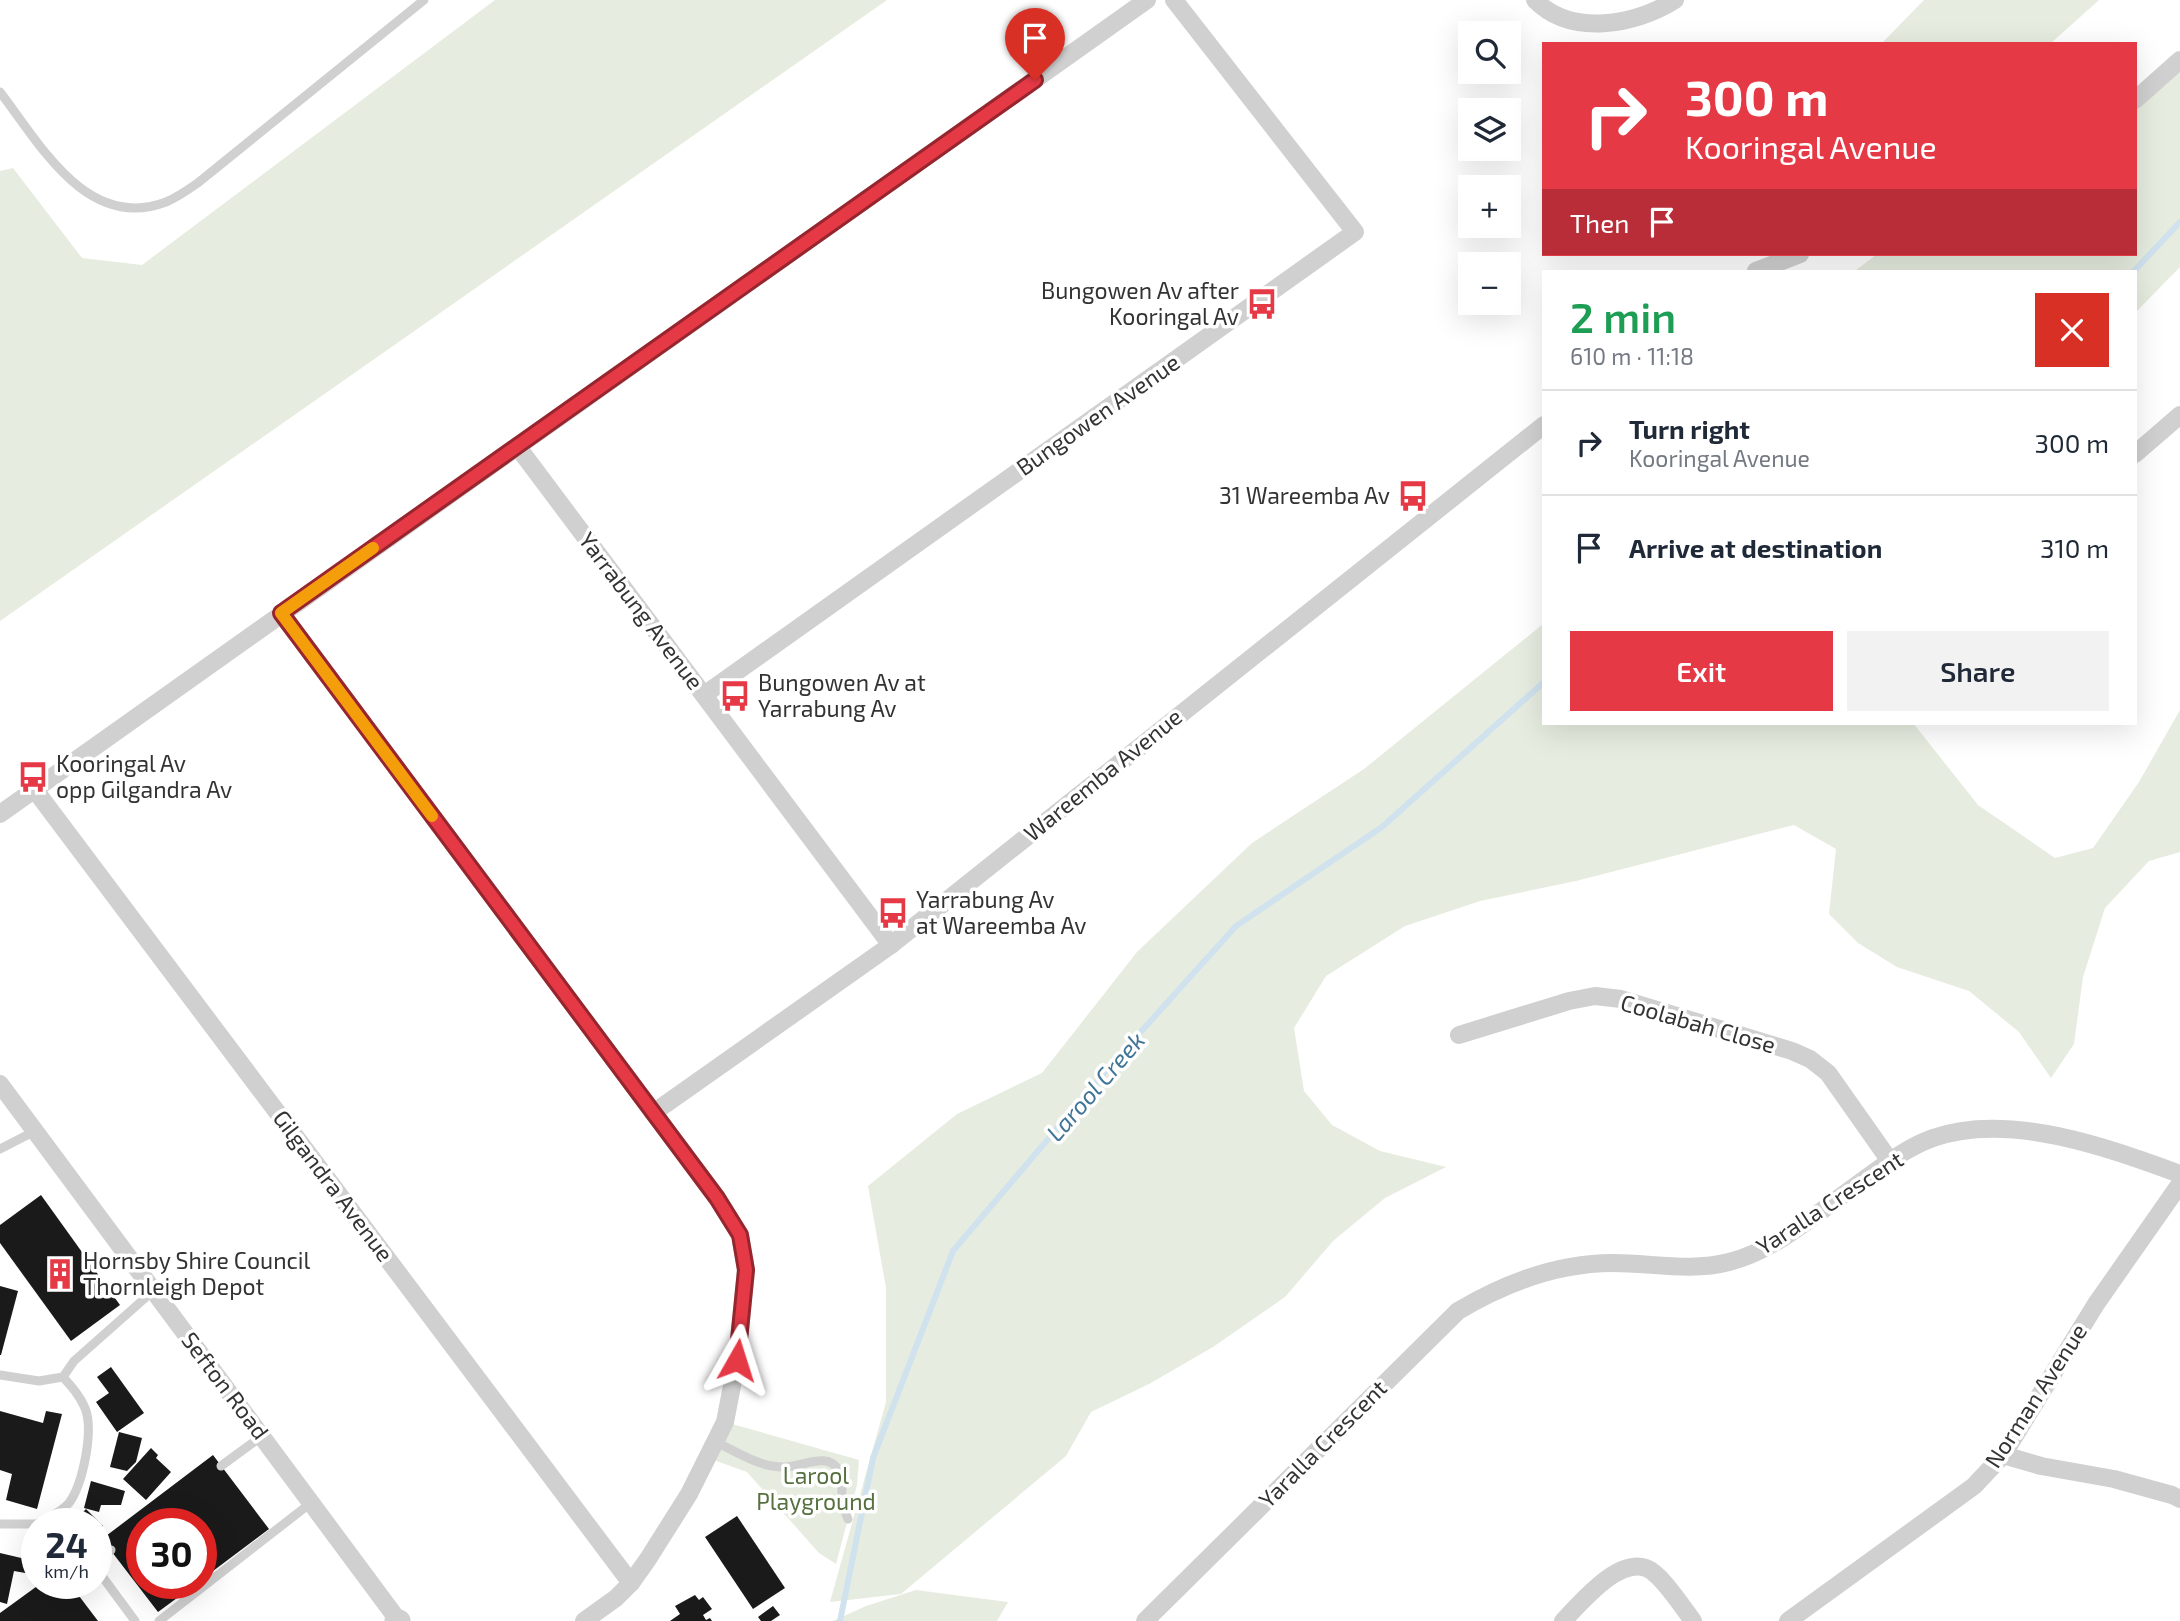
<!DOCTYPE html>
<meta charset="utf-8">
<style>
:root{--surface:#fff;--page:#f2f2f3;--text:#1f2937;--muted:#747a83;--line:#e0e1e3;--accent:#e63946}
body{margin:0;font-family:"Exo 2",sans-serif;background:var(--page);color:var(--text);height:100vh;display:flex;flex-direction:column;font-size:26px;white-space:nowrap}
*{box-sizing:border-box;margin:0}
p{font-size:23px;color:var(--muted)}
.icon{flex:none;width:38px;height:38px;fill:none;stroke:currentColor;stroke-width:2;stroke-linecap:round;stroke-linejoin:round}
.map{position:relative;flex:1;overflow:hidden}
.panel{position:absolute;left:1542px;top:270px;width:595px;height:455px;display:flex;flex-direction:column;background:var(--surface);border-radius:0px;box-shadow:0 7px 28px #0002}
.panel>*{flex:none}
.hud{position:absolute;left:1542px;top:42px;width:595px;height:214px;border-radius:0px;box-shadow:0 7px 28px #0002;background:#e63946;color:#fff;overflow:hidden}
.tools{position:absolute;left:1458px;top:21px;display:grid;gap:14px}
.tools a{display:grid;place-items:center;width:63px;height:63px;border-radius:0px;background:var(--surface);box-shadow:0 7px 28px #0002;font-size:35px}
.speed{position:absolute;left:21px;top:1508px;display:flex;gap:14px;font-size:35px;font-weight:700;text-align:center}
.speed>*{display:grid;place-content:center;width:91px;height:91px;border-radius:50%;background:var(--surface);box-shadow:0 7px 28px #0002;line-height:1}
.speed small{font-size:18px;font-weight:400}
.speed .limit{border:10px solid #d22;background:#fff;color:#111}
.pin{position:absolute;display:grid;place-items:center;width:60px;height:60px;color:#fff;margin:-72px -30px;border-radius:50% 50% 50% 0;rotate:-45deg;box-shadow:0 0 7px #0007}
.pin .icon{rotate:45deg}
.me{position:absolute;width:77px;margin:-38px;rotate:6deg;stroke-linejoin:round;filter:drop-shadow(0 0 5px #0008)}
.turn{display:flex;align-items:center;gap:24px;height:147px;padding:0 28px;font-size:32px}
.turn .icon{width:91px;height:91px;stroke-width:2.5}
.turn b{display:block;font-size:49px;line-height:60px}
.then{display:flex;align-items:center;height:66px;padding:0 28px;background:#0003;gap:14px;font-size:26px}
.round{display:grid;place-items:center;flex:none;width:74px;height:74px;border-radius:0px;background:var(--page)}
.head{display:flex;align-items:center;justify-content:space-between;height:119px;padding:0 28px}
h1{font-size:42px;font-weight:600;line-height:52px;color:#1e9e55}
.action{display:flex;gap:14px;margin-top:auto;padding:14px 28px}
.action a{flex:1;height:80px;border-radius:0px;background:var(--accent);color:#fff;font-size:28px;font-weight:600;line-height:80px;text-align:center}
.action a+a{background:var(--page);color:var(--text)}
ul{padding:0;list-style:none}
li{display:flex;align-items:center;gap:21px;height:105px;padding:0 28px;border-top:2px solid var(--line)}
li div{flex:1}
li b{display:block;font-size:26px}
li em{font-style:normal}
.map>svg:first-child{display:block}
.green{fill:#e6ecdf}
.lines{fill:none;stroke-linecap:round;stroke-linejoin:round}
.stream{stroke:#cfe2ee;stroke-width:6}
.building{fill:#1a1a1a}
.service{stroke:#d0d0d0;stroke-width:9}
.minor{stroke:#d0d0d0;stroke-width:18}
.tertiary{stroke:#d0d0d0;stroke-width:23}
.route-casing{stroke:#96252e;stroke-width:18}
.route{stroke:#e63946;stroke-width:12}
.slow{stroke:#f59e0b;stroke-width:12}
.labels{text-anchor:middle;stroke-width:7;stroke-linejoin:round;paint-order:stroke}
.poi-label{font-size:23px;fill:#333;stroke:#fff;text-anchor:start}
.street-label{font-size:23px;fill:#333;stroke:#fff}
.park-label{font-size:23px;fill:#56703f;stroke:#fff}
.water-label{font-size:24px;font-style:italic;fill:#3f7597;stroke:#fff}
</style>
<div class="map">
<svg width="2180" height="1621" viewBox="0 0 2180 1621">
<rect width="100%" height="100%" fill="#fff"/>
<g class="green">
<path d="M495,0H887L0,621V171L13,168L82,258L142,265Z"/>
<path d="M1924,0H2099L2050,44H1881Z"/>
<path d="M2180,72V267L2135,313V271H1855L1877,254H2135V98Z"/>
<path d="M1543,624L1544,723H1913L1978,805L2055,858L2093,848L2139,782L2180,710V852L2149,861L2105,908L2083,977L2074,1044L2051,1078L2019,1032L1969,991L1897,967L1858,943L1829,914L1836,849L1794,825L1576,881L1480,901L1405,926L1326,976L1294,1028L1304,1091L1332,1125L1380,1151L1446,1167L1385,1198L1333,1241L1285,1297L1213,1347L1149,1384L1091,1412L1066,1456L901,1594L830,1602L886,1402V1288L868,1186L957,1114L1042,1073L1137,952L1252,843L1364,769Z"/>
<path d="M725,1422L859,1460L857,1485L836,1564L819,1553L747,1472L708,1458Z"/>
<path d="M916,1590L1008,1602L997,1621H833L866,1606Z"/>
</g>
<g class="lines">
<g class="stream">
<path d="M2134,271L2180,222"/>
<path d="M840,1621L873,1458L953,1251L1111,1065L1236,926L1382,827L1544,682"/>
</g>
</g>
<g class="building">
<path d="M41,1195L120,1305L71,1341L0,1243V1225Z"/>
<path d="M0,1286L18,1291L1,1355H0Z"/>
<path d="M111,1367L144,1413L117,1432L96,1402L109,1393L97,1377Z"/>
<path d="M0,1411L43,1423L46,1411L62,1414L37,1509L6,1500L12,1474L0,1470Z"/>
<path d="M119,1432L142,1438L136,1462L127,1471L110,1467Z"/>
<path d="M151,1448L158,1455L156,1458L171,1472L146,1500L123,1479Z"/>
<path d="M213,1455L269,1529L201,1580V1524H142V1584H196L158,1612L102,1539Z"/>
<path d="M91,1481L125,1491L121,1505H101L99,1512L84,1508Z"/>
<path d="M86,1509L103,1526L96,1533V1524H71Z"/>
<path d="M737,1516L785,1588L753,1609L705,1537Z"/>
<path d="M0,1553L34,1561L31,1574L14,1571L7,1604L0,1602Z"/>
<path d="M40,1584H70L98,1621H0V1613Z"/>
<path d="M695,1595L699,1600L703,1597L712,1609L703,1615L706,1620L710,1618L712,1621H670L680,1614L675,1606Z"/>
<path d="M773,1606L780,1615L771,1621H761L758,1617Z"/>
</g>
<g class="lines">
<g class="service">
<path d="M0,92C40,144 87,232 166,202C178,197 189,189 199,182L424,0"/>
<path d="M0,1149L35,1131"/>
<path d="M0,1375L39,1381L63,1377L74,1361L153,1291"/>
<path d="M716,1442C737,1452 759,1467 783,1467C801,1468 828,1450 839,1471C844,1480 841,1488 842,1498C842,1505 845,1512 848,1519"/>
<path d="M221,1466L262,1436"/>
<path d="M0,1524H37"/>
<path d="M37,1524C47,1518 62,1512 69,1503C83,1484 94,1430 85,1408C80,1396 72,1387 63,1377"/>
<path d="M96,1561L111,1550"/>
<path d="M96,1568L135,1621"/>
<path d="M159,1621L312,1502"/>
</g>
<g class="minor">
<path d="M1535,0C1571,37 1636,25 1675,0"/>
<path d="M2135,100L2180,60"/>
<path d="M1756,271L1800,254"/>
<path d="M517,446L891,945"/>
<path d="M2135,454L2180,415"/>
<path d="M281,613L717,1198L740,1235L746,1270L737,1360L725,1422L689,1494L648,1559L631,1583L616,1598L584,1621"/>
<path d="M704,695L1355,232L1174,0"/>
<path d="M35,790L631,1583"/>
<path d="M0,814L1147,0"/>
<path d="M1459,1035L1569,1001L1595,996L1621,999L1792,1051L1810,1059L1828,1073L1890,1161"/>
<path d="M0,1084L398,1620"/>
<path d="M653,1113L891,945L1544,425"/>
<path d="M2003,1455L2041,1466L2114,1479L2172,1495L2180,1499"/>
<path d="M1145,1621L1458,1311C1505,1283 1557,1263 1613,1263C1652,1263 1691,1272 1729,1262C1773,1251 1811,1218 1847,1192C1874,1173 1902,1149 1933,1138C2008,1111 2109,1148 2180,1174"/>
<path d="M1563,1621C1581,1603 1617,1558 1646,1568C1661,1573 1683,1608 1693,1621"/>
<path d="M1788,1621L1974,1486L2003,1455L2096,1304L2180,1184"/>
</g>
<path class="tertiary" d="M396,1621H399"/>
</g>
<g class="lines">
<defs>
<path id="route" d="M737,1360L746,1270L740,1235L717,1198L281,613L1035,80"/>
</defs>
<use href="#route" class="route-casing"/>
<use href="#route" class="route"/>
<path class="slow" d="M373,548L281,613L432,816"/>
</g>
<defs>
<symbol id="bus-bare" viewBox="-9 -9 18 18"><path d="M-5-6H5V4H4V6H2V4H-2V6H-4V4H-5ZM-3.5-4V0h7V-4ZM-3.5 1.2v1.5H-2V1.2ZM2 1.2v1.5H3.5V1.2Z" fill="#e63946" stroke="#fff" stroke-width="2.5" paint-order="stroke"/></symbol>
<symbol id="building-bare" viewBox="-9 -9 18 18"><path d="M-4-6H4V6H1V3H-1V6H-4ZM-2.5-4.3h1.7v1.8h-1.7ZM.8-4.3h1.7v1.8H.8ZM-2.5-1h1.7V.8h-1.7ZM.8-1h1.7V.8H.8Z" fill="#e63946" stroke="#fff" stroke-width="2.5" paint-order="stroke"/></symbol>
</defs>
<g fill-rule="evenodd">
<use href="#bus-bare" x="1240" y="282" width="44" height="44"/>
<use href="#bus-bare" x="1391" y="474" width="44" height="44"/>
<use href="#bus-bare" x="713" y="674" width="44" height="44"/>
<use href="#bus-bare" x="11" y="755" width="44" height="44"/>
<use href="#bus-bare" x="871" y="891" width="44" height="44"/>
<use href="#building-bare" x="38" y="1252" width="44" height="44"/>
</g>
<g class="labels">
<g class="poi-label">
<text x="1239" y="299" text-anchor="end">Bungowen Av after<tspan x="1239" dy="26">Kooringal Av</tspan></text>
<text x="1390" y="504" text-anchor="end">31 Wareemba Av</text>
<text x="758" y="691">Bungowen Av at<tspan x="758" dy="26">Yarrabung Av</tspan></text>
<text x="56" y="772">Kooringal Av<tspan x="56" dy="26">opp Gilgandra Av</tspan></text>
<text x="916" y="908">Yarrabung Av<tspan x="916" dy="26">at Wareemba Av</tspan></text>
<text x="83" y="1269">Hornsby Shire Council<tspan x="83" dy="26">Thornleigh Depot</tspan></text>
</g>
<g class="street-label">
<text transform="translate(1098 415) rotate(-35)" y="8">Bungowen Avenue</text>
<text transform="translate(641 611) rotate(53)" y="8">Yarrabung Avenue</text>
<text transform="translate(1103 775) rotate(-39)" y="8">Wareemba Avenue</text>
<text transform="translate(1698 1024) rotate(16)" y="8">Coolabah Close</text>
<text transform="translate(333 1186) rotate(53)" y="8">Gilgandra Avenue</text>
<text transform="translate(1830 1203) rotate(-33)" y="8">Yaralla Crescent</text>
<text transform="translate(225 1386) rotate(53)" y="8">Sefton Road</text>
<text transform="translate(2036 1396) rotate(-57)" y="8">Norman Avenue</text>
<text transform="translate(1323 1444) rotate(-45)" y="8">Yaralla Crescent</text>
</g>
<g class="park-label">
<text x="816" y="1484">Larool<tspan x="816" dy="26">Playground</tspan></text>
</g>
<g class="water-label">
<text transform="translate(1096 1087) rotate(-49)" y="8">Larool Creek</text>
</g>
</g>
</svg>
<div class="tools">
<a><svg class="icon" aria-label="search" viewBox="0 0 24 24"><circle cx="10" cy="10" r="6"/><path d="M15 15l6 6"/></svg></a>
<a><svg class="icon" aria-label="layers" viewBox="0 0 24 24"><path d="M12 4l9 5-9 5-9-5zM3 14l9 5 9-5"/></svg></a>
<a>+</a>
<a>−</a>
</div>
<div class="speed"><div>24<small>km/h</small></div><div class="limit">30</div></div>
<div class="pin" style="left:1035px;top:80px;background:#d93025"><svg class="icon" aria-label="arrive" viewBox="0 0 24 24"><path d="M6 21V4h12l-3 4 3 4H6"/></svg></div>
<svg class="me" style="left:737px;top:1360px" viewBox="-20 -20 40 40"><path d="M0-17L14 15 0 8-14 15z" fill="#e63946" stroke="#fff" stroke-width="4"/></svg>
<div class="hud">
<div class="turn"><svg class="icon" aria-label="right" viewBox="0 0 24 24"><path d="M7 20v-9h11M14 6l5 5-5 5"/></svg><div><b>300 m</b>Kooringal Avenue</div></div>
<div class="then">Then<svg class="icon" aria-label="arrive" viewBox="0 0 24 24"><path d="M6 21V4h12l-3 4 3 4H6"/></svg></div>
</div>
<section class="panel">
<div class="head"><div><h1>2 min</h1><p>610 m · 11:18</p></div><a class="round" style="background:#d93025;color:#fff"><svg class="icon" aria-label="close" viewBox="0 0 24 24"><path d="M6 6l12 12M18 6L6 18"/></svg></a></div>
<ul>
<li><svg class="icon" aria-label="right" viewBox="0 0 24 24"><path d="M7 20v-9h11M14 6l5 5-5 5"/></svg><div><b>Turn right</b><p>Kooringal Avenue</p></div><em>300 m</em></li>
<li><svg class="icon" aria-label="arrive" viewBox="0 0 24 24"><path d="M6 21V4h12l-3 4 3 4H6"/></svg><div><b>Arrive at destination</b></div><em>310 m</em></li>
</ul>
<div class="action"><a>Exit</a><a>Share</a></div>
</section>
</div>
